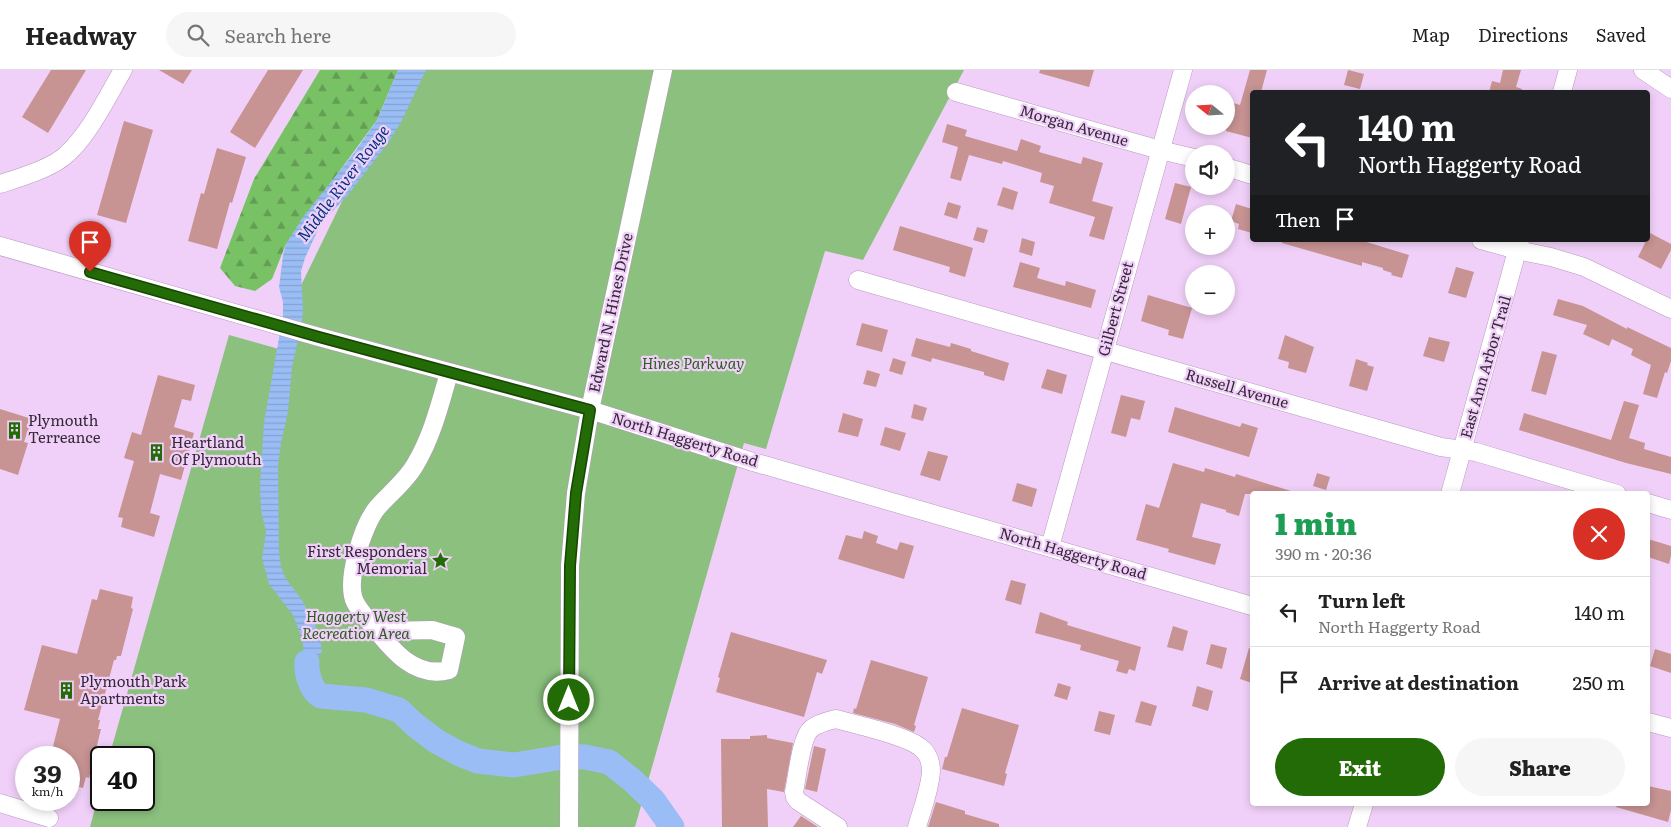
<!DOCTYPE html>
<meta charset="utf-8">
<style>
:root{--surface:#fff;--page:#f6f6f6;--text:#222;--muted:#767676;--line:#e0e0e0;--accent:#236b06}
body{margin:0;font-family:Literata,serif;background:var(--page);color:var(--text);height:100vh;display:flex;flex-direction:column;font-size:19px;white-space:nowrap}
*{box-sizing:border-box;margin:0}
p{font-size:16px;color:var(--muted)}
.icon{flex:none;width:28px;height:28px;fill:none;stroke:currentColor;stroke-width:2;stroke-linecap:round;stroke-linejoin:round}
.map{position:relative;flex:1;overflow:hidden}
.details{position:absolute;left:1250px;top:421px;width:400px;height:315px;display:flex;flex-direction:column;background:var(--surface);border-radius:5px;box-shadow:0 2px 8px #0003}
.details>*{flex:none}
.guide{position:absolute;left:1250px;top:20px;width:400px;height:152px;border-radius:5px;box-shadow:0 2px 8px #0003;background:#202124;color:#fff;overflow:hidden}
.needle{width:32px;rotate:288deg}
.controls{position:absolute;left:1185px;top:15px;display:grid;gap:10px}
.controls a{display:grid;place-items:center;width:50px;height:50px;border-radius:50%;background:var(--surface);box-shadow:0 2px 8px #0003;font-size:25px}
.speed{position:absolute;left:15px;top:676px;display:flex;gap:10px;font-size:25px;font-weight:700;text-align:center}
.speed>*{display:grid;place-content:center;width:65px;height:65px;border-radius:50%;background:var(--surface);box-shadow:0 2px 8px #0003;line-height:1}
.speed small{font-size:12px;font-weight:400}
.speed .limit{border:2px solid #111;border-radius:8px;background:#fff;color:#111}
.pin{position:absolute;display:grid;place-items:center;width:42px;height:42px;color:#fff;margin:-51px -21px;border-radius:50% 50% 50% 0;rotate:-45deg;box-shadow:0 0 5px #0007}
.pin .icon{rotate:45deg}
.me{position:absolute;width:55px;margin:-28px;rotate:0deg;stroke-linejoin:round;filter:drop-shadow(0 0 4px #0008)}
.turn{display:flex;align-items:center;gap:18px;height:105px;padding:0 25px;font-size:22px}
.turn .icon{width:65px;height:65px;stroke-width:2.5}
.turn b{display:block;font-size:35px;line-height:42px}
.then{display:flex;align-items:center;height:48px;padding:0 25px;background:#0003;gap:10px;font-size:19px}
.round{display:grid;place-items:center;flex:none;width:52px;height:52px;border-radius:26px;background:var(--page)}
.headline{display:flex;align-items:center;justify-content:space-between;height:85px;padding:0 25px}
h1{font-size:30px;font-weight:800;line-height:38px;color:#1e9e55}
.cta{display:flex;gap:10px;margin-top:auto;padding:10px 25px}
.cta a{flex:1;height:58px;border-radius:30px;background:var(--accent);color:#fff;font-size:20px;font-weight:800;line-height:58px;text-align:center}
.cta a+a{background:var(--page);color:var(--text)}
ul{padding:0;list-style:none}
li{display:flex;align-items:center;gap:15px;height:70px;padding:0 25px;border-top:1px solid var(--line)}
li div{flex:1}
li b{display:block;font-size:19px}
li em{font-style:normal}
header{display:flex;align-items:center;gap:30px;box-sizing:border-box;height:70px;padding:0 25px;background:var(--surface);border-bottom:1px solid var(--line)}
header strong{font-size:24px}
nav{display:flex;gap:28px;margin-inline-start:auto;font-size:18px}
.search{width:350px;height:45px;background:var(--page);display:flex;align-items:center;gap:12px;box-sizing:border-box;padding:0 18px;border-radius:28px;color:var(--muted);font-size:19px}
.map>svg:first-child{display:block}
.forest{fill:url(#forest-firs)}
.green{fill:#8bc07e}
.water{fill:url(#water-rules)}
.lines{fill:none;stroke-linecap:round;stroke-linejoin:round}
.river{stroke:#99bdf4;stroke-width:25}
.building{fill:#c79393}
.minor-casing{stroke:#b799be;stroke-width:19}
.minor{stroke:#fff;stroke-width:18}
.route-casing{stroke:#174604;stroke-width:12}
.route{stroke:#236b06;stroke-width:9}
.labels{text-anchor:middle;stroke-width:4.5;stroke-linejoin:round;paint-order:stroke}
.street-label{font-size:15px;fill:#352938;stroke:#f0d0f8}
.park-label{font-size:15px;font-style:italic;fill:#2c5c1e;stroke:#f0d0f8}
.poi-label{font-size:15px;fill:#352938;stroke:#f0d0f8;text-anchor:start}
.water-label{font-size:16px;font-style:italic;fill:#003583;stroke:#f0d0f8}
</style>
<header>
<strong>Headway</strong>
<div class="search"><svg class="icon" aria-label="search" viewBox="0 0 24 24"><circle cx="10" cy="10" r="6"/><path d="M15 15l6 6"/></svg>Search here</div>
<nav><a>Map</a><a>Directions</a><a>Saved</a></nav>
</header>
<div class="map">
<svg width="1671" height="757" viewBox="0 0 1671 757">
<defs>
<pattern id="forest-firs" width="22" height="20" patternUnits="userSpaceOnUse" patternTransform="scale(1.25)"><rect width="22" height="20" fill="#78c265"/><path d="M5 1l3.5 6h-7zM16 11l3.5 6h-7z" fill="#639e54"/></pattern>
<pattern id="water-rules" width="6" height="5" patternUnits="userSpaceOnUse" patternTransform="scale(1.25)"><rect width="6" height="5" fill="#99bdf4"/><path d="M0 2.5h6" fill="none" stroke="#84a2d2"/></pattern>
</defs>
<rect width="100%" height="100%" fill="#f0d0f8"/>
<path class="forest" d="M320,0H398L377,50L286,174L272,209L255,221L235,216L220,198L254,109Z"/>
<path class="green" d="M406,0H964L863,190L825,181L766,379L744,373L635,757H90L101,716V730H144V688L109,687L229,265L279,279L291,236Z"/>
<path class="water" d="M398,0H426L401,52L388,73L347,126L321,153L305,188L301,201L303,240L302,251L292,297L288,342L281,373L278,395L279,482L281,497L286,509L302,530L315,555L320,569L322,582L312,592L314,605L320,611L317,624L306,621L300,606L304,581L302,569L293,545L269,514L262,488L266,462L261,440L260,416L264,352L283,246V232L279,217L283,185L286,174L303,147L354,83L377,50Z"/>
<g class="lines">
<path class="river" d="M307,592C306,603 311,621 321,626L366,630L399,640L415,655L436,671L460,684L478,691L514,695L569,686L585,687L609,692L632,710L653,730L672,757"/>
</g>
<g class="building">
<path d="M51,0H86L48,63L22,47Z"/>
<path d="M159,0H192L183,14Z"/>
<path d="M268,0H303L255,78L230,62Z"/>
<path d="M1040,0H1094L1089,17L1039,3Z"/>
<path d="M1250,0H1267L1261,22H1252V68L1226,61V46L1230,32L1240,35Z"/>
<path d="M1348,0L1364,4L1360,19L1344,15Z"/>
<path d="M1503,0H1521L1516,17L1522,19L1521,22H1489L1492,11L1500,13Z"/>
<path d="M124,51L153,60L126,153L97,145Z"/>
<path d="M947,54L967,60L965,66L1017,81L1021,69L1041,76L1039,82L1081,94L1083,87L1103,93L1092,131L1113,137L1104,170L1089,166L1095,147L1049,133L1054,116L1040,112L1042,103L1003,91L1002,94L969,85L961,111L950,108L958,77L942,72Z"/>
<path d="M217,78L246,87L232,133L230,132L217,179L188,171L201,123L204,124Z"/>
<path d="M1175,113L1191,117L1181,154L1165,149Z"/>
<path d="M1003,117L1018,122L1013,140L997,135Z"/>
<path d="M948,132L961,136L957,149L944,145Z"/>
<path d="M1236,134L1252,139V163L1238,159L1239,154L1231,151Z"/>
<path d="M900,156L973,178L965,207L949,202L950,197L893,180Z"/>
<path d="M977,157L988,160L984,173L973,170Z"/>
<path d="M1650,163L1671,174V180L1661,199L1638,187Z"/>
<path d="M1022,168L1035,172L1032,186L1019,182Z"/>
<path d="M1282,170H1360L1409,185L1402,208L1391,205L1392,203L1383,200V198L1362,192V196L1282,173Z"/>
<path d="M1020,192L1040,198L1037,208L1065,216L1066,211L1096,220L1091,238L1013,217Z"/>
<path d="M1456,197L1474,202L1466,228L1448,223Z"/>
<path d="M1148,225L1192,238L1183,269L1168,265L1169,260L1141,251Z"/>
<path d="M1558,229L1583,236L1627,259V257L1671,278V291L1667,303L1665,302L1657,328L1643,324L1651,295L1631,285L1633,279L1612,269L1609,276L1583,264L1587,255L1553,245Z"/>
<path d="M862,253L888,260L882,282L856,275Z"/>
<path d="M1285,265L1314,277L1306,303L1288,298L1289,292L1278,289Z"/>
<path d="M1429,267L1450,272L1444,292L1423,286Z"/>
<path d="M916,268L950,277L951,273L971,279V281L1009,293L1004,311L984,305V302L932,288L931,292L911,286Z"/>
<path d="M1542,281L1557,285L1546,325L1531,321Z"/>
<path d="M893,288L906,292L902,305L889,301Z"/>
<path d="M1356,289L1368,293L1367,295L1374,297L1367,321L1349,316Z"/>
<path d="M1047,299L1067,305L1062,324L1041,318Z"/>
<path d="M867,300L880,304L876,317L863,314Z"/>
<path d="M158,305L195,315L191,331L182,329L174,357L194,363L181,410L160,404L150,443L160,446L154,467L121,457L123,448L118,447L134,391L124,388L132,362L141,365Z"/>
<path d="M1121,325L1145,331L1140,350L1131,348L1126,367L1111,363Z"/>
<path d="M1624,331L1639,335L1629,368L1645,373L1644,379L1671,387V404L1626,393L1519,360L1524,343L1611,370Z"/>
<path d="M914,334L927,338L923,351L911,348Z"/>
<path d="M1175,337L1240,357L1242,353L1258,358L1249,387L1168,362Z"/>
<path d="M0,339L32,349L24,372L28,373L18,405L0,399Z"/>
<path d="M843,343L863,349L858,367L838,362Z"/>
<path d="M885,357L906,363L900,381L880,375Z"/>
<path d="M928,381L948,386L940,411L920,405Z"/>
<path d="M1173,393L1204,402L1205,398L1235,407L1236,404L1291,421V424H1245L1239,446L1226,442V440L1201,433L1192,467L1221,474L1215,495L1168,482L1169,479L1136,470L1146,434L1159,438Z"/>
<path d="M1317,403L1330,407L1326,420L1313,416Z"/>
<path d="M1017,413L1037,419L1032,437L1012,431Z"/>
<path d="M864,461L878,466L876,473L897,480L900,472L914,476L904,509L838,489L846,465L862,469Z"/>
<path d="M1648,469L1671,476V486L1669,494L1648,487Z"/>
<path d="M1011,510L1026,514L1021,535L1005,530Z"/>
<path d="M100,519L133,527L131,538L133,539L121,586H117L116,590H114L98,650H100L98,659H101L89,708L86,707L83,718L69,714V688H50L60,649L24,640L42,575L77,584L92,529L97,530Z"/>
<path d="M1040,542L1068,552L1067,555L1141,577L1135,601L1129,599L1127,604L1116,601L1119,591L1080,580L1081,575L1035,563Z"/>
<path d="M1173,556L1188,561L1183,581L1167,577Z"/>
<path d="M731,562L827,590L822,604L817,602L804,647L716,622L720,608L718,607Z"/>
<path d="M1211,574L1227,578L1222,599L1206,594Z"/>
<path d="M1249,578H1252V613L1240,609Z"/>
<path d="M1655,579L1671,584V603L1650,596Z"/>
<path d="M871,590L928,607L914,655L916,656L914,662L895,654L853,643L854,638L856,639Z"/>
<path d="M1058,613L1071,617L1067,630L1054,626Z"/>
<path d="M1197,616L1213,621L1208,641L1192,636Z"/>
<path d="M1141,631L1157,636L1151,656L1135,652Z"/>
<path d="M962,638L1019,655L1005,703L1007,704L1004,716L942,699L945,687H947Z"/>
<path d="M1099,641L1115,645L1110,665L1094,661Z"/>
<path d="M767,665V668L793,673L784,722L767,719L768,757H722L721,669H750V666Z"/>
<path d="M814,676L826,679L817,722L805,719Z"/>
<path d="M1648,716L1671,721V740L1668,752L1616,737L1617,734H1648Z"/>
<path d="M936,732L965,741V744L999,754V757H928Z"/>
<path d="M801,746L818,757H793Z"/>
</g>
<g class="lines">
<defs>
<g id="minor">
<path d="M1643,0L1671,19"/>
<path d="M956,22L1160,80L1194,88"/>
<path d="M1562,22L1568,0"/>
<path d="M1226,97L1252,105"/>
<path d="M0,114C19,108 53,98 67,84C90,63 107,27 123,0"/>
<path d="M1481,170L1517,180L1551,187L1584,197L1671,239"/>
<path d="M0,176L319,267L590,340L750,391L1252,536"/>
<path d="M858,210L1441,377L1476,382L1617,424"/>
<path d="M1450,424L1520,170"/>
<path d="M1648,433L1671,440"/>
<path d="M1050,477L1183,0"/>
<path d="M373,556C367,549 359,540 355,532C345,511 363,455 377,438C389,424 406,411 415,395C432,367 440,334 449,303"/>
<path d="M373,556L389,561L432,560L456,567L449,600C415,609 392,580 373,556Z"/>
<path d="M1648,652L1671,658"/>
<path d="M0,733L49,748"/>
<path d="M569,757L570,496L576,423L590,340L663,0"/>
<path d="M838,757L798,731L795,727L794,722C797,708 801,667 811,659C818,653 828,651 836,649C857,655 905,665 920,677C928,683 931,692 931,701C930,720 922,739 917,757"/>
<path d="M1357,757L1364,734"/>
</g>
</defs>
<use href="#minor" class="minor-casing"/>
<use href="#minor" class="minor"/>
</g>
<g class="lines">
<defs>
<path id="route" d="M90,202L319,267L590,340L576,423L570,496L569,630"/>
</defs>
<use href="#route" class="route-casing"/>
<use href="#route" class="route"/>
</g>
<defs>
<symbol id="building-bare" viewBox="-9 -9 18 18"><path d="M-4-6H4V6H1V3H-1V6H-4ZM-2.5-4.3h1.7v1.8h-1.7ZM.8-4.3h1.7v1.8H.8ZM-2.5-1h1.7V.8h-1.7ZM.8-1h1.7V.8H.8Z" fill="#236b06" stroke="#f0d0f8" stroke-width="2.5" paint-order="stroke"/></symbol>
<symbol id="sight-bare" viewBox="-9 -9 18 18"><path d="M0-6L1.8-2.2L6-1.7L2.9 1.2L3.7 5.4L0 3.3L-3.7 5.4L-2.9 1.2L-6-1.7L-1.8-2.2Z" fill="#236b06" stroke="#f0d0f8" stroke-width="2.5" paint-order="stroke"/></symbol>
</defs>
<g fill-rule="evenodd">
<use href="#building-bare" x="2" y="348" width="25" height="25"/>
<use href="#building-bare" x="144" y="370" width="25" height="25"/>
<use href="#sight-bare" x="428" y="478" width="25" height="25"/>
<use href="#building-bare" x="54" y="608" width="25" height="25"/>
</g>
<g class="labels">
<g class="street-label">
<text transform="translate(1074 56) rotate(16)" y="5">Morgan Avenue</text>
<text transform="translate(1116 239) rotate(-75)" y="5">Gilbert Street</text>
<text transform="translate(611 243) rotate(-78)" y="5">Edward N. Hines Drive</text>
<text transform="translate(1486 297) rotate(-74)" y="5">East Ann Arbor Trail</text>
<text transform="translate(1237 319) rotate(16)" y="5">Russell Avenue</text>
<text transform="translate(685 370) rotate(17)" y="5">North Haggerty Road</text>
<text transform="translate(1073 484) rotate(16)" y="5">North Haggerty Road</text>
</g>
<g class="park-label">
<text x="693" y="299">Hines Parkway</text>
<text x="356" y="552">Haggerty West<tspan x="356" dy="17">Recreation Area</tspan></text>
</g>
<g class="poi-label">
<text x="28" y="356">Plymouth<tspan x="28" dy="17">Terreance</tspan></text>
<text x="171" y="378">Heartland<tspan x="171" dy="17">Of Plymouth</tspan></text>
<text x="427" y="487" text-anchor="end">First Responders<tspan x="427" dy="17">Memorial</tspan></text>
<text x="80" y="617">Plymouth Park<tspan x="80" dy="17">Apartments</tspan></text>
</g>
<g class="water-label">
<text transform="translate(343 113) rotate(-53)" y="6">Middle River Rouge</text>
</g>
</g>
</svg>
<div class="controls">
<a><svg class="needle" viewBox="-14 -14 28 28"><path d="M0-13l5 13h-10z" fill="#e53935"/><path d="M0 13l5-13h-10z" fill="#767676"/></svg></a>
<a><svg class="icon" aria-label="sound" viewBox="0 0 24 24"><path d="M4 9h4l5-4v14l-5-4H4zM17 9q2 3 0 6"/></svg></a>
<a>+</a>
<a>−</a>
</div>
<div class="speed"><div>39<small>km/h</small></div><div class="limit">40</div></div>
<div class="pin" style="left:90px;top:202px;background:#d93025"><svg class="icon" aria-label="arrive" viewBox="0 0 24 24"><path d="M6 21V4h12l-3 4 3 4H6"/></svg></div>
<svg class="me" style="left:569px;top:630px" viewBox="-20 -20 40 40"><circle r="17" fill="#236b06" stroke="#fff" stroke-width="3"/><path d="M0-11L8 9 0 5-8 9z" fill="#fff"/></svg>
<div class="guide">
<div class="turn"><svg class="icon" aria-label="left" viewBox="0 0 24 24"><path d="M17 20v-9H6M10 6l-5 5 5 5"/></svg><div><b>140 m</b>North Haggerty Road</div></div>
<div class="then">Then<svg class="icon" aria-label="arrive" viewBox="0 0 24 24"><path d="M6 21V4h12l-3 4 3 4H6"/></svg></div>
</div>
<section class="details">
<div class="headline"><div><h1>1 min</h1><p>390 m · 20:36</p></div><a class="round" style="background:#d93025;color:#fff"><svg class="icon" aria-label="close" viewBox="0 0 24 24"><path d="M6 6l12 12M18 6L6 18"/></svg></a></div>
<ul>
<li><svg class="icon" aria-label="left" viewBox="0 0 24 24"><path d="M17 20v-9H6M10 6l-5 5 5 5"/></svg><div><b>Turn left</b><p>North Haggerty Road</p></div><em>140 m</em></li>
<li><svg class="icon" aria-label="arrive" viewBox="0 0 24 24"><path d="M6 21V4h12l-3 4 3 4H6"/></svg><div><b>Arrive at destination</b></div><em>250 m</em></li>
</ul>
<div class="cta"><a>Exit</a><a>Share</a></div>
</section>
</div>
